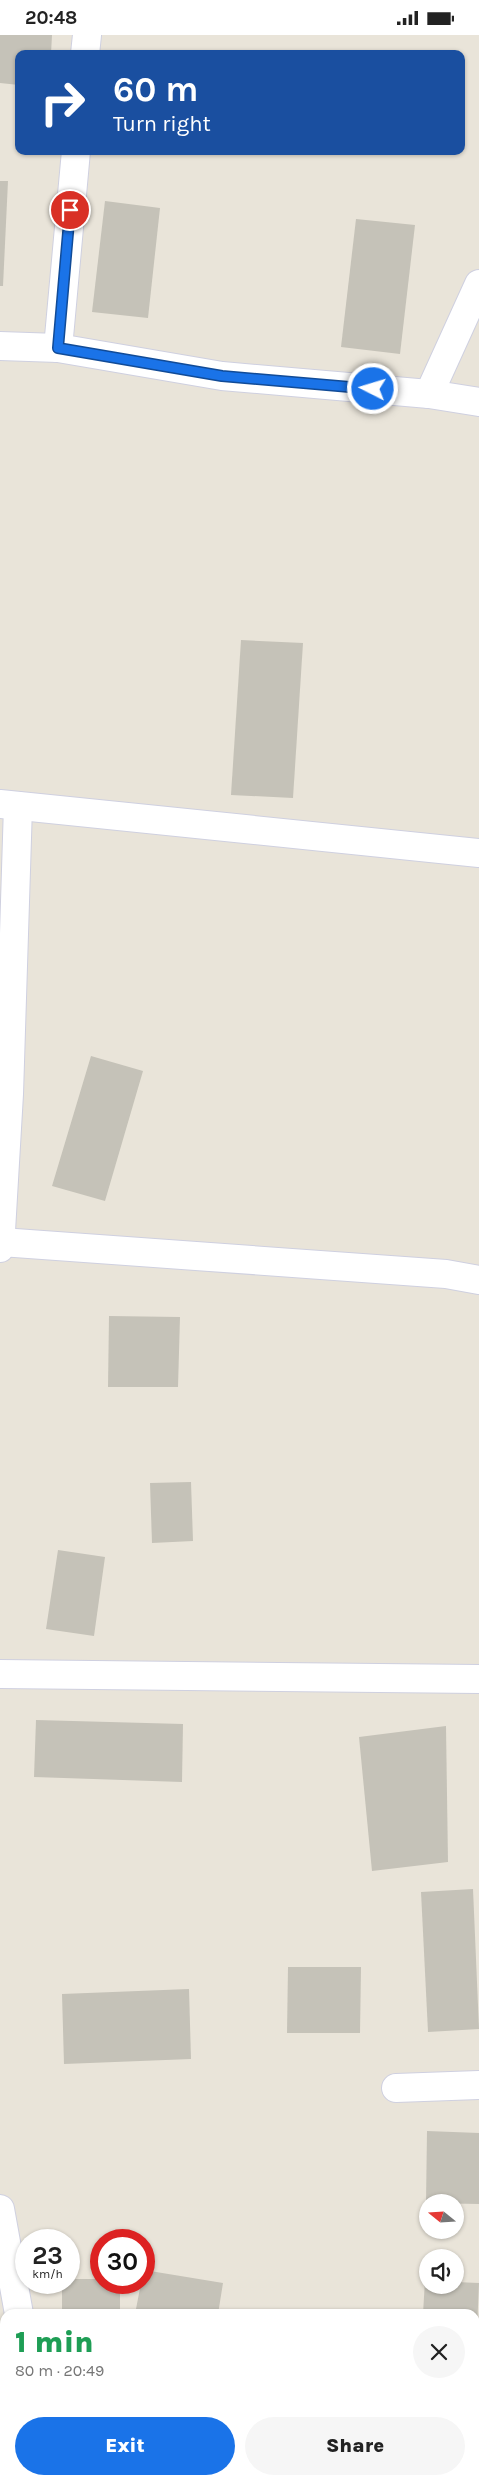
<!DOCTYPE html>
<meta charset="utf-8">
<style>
:root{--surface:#fff;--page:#f6f6f6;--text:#222;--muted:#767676;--accent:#1a73e8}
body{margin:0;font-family:Karla,sans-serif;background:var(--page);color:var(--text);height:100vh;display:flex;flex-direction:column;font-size:19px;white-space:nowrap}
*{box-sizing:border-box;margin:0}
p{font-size:16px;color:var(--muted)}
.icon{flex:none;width:28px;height:28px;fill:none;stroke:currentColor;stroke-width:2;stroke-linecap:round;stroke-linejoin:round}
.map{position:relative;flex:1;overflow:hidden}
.side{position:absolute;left:0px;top:2274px;width:480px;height:176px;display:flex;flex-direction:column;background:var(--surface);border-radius:15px 15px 0 0;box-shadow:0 1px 4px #0004}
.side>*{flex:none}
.banner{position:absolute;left:15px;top:15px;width:450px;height:105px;border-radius:10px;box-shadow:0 1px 4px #0004;background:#1a4fa0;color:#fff;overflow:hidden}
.needle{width:32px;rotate:288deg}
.tools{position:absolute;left:419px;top:2159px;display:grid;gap:10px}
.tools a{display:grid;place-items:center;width:45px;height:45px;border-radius:50%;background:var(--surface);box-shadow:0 1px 4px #0004;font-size:25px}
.speed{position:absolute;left:15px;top:2194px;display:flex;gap:10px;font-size:25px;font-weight:700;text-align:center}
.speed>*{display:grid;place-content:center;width:65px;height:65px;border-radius:50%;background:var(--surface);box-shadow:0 1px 4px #0004;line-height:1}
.speed small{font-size:12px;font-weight:400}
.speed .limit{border:8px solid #d22;background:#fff;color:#111}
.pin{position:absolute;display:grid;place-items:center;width:42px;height:42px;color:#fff;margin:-21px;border:2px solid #fff;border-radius:50%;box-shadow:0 1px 5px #0007}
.me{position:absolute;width:55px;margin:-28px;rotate:275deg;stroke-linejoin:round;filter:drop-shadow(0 0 4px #0008)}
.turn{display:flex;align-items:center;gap:18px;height:105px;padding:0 15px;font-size:22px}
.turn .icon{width:65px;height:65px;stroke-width:2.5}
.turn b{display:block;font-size:35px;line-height:42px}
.round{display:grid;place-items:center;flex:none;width:52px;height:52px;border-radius:26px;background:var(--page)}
.headline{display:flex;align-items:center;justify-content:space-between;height:85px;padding:0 15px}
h1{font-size:30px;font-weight:800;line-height:38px;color:#1e9e55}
.button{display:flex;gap:10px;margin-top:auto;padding:10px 15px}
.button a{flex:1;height:58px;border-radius:30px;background:var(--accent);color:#fff;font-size:20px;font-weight:800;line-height:58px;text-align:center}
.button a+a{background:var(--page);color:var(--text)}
.status{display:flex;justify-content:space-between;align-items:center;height:35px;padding:0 25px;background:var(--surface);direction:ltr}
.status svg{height:14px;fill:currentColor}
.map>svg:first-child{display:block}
.building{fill:#c5c2b8}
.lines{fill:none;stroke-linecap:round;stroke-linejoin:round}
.minor-casing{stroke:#cfd0e0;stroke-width:30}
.minor{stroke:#fff;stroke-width:28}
.route-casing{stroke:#114b97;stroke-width:12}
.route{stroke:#1a73e8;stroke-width:9}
</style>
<div class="status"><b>20:48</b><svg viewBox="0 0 49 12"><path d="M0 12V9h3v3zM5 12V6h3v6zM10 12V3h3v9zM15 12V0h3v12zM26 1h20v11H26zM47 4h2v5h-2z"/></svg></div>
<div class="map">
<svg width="479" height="2449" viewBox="0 0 479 2449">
<rect width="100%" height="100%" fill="#e9e4d9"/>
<g class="building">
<path d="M0,0H52L51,19H19V50L0,48Z"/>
<path d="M0,146H8L3,251H0Z"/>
<path d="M105,166L160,173L148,283L92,277Z"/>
<path d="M356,184L415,190L400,319L341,312Z"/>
<path d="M241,605L303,608L293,763L231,760Z"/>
<path d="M91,1021L143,1036L105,1166L52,1151Z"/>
<path d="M109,1281L180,1282L178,1352H108Z"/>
<path d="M191,1447L193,1506L152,1508L150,1448Z"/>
<path d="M58,1515L105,1522L94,1601L46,1594Z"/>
<path d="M36,1685L183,1689L182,1747L34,1742Z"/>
<path d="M446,1691L448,1827L372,1836L359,1702Z"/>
<path d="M473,1854L479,1994L428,1997L421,1857Z"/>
<path d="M288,1932H361L360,1998H287Z"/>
<path d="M189,1954L191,2024L64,2029L62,1959Z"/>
<path d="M427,2096L479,2098V2169L426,2168Z"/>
<path d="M144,2235L223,2248L218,2279H162L136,2274L141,2248H144Z"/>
<path d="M69,2244H101V2248H120V2279H62V2248H69Z"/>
<path d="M425,2245H428V2250H455V2247L479,2248L476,2319L475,2279H423Z"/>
</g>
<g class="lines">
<defs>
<g id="minor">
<path d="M85,19L87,0"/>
<path d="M0,311L58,313L222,341L429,359L479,367"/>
<path d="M58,313L76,116"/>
<path d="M429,359L479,249"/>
<path d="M0,769L479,818"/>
<path d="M1,1207L446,1239L479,1245"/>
<path d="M0,1213L9,1059L18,771"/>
<path d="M0,1639L479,1644"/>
<path d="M396,2053L479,2050"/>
<path d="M0,2174L19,2279"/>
<path d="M0,2425L5,2424"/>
<path d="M183,2445L214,2449"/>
<path d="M364,2445L400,2449"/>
<path d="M311,2449L320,2445"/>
</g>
</defs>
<use href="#minor" class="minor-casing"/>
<use href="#minor" class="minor"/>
</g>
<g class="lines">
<defs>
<path id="route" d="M70,175L58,313L222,341L373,354"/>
</defs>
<use href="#route" class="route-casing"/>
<use href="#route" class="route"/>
</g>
</svg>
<div class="tools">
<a><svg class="needle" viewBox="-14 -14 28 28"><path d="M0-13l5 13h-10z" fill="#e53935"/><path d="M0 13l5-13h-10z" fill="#767676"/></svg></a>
<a><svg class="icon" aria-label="sound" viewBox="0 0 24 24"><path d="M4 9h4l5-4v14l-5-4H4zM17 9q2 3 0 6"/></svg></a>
</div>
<div class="speed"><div>23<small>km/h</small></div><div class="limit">30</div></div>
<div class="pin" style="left:70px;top:175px;background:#d93025"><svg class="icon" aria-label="arrive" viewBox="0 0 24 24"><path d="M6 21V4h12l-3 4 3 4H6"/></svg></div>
<svg class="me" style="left:373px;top:354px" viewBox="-20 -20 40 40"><circle r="17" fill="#1a73e8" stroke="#fff" stroke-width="3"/><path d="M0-11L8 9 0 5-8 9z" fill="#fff"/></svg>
<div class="banner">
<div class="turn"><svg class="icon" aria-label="right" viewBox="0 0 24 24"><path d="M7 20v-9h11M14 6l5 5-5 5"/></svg><div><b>60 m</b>Turn right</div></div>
</div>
<section class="side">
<div class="headline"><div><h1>1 min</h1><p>80 m · 20:49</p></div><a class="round"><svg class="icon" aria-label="close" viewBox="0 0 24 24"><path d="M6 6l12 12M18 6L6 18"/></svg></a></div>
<div class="button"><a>Exit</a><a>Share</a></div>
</section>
</div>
